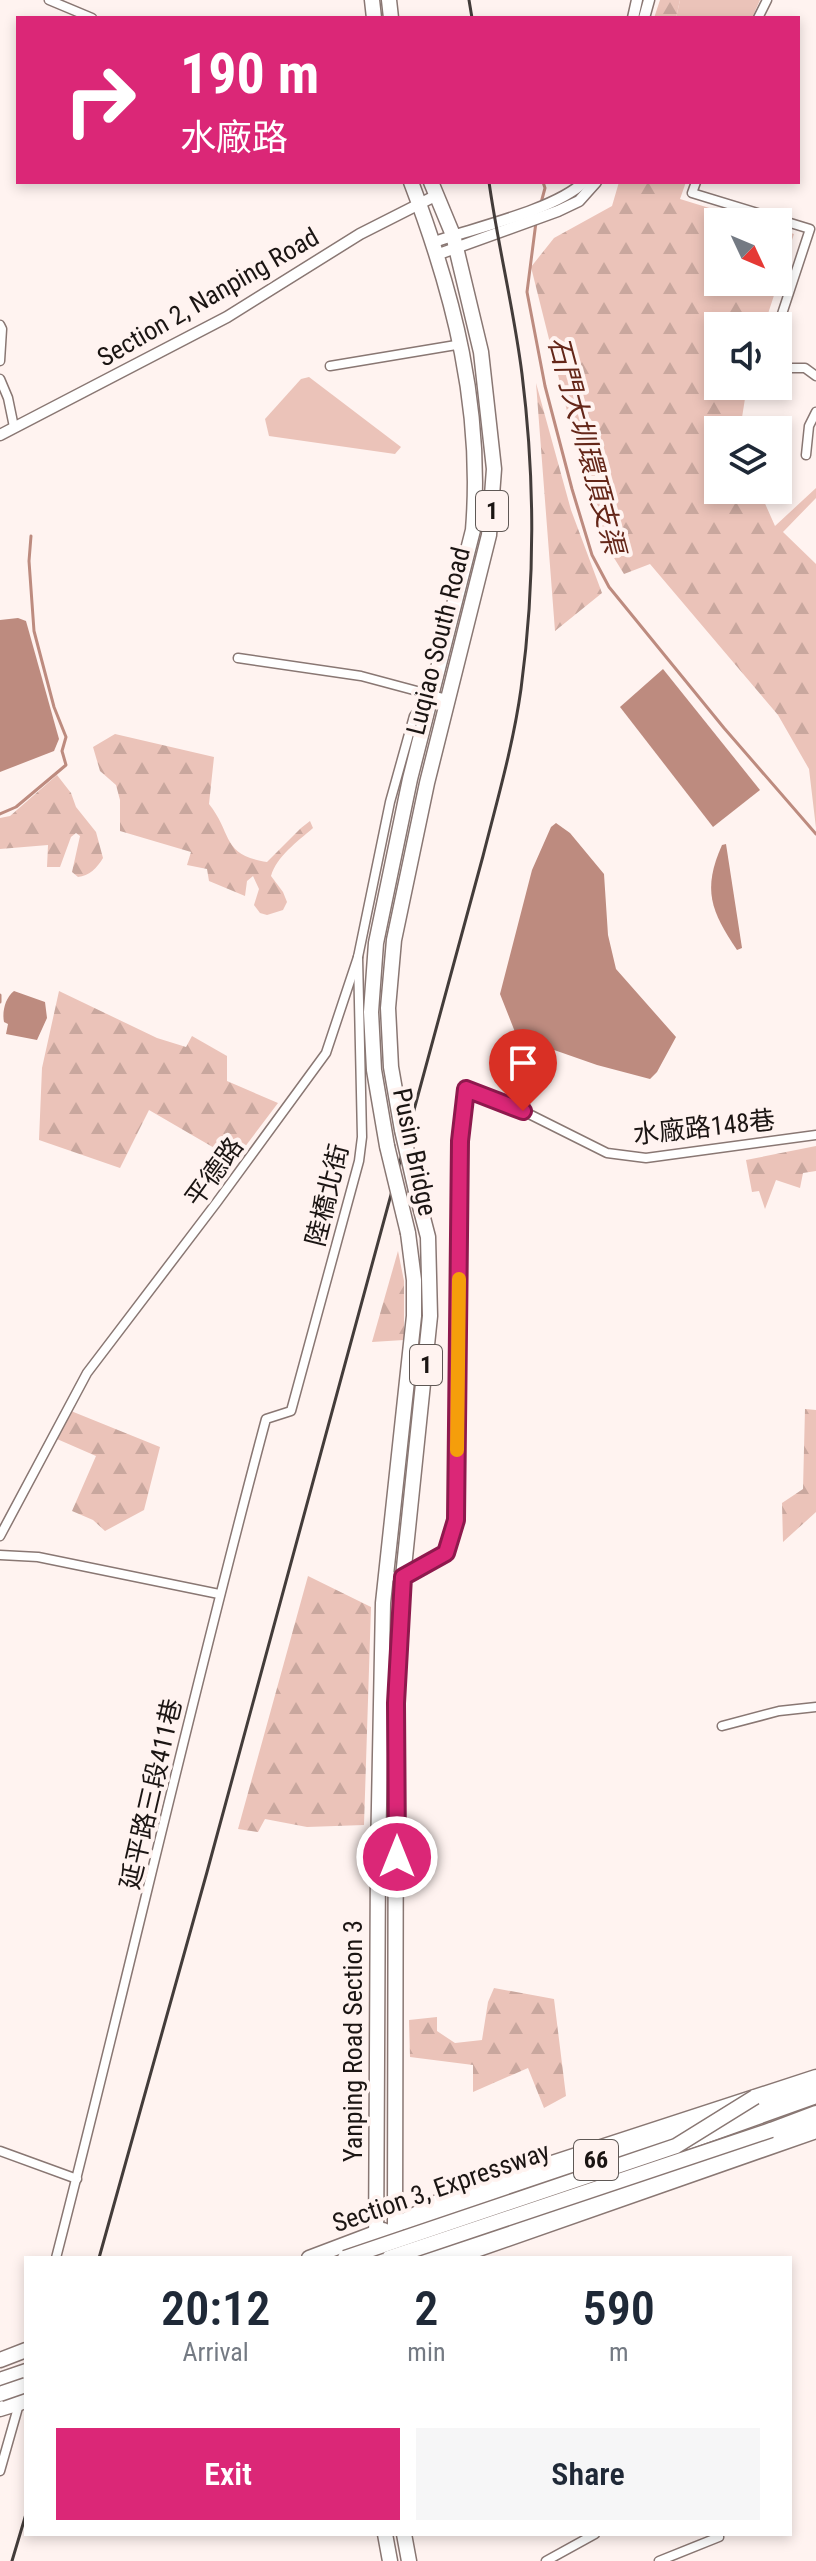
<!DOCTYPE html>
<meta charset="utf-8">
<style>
:root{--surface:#fff;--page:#f6f6f7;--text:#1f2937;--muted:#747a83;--accent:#db2777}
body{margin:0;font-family:"Roboto Condensed","Noto Sans TC",sans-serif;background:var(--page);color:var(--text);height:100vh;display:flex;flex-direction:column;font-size:30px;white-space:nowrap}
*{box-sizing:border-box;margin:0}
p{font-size:26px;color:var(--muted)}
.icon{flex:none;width:44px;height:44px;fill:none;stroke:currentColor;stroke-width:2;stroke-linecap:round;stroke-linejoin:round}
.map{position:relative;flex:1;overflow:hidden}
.side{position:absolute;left:24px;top:2256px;width:768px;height:280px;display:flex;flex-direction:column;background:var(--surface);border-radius:0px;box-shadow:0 4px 12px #0003}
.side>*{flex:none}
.guide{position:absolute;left:16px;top:16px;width:784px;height:168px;border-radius:0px;box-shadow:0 4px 12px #0003;background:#db2777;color:#fff;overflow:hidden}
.needle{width:52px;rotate:134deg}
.fabs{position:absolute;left:704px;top:208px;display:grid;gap:16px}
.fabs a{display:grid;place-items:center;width:88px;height:88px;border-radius:0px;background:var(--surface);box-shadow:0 4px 12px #0003;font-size:40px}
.pin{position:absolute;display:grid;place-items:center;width:68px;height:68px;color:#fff;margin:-82px -34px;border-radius:50% 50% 50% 0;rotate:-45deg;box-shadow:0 0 8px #0007}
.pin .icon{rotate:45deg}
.me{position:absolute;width:88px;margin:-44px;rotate:0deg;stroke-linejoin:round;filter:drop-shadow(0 0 6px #0008)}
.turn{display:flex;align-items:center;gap:28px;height:168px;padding:0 32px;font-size:36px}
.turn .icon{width:104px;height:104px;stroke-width:2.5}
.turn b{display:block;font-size:56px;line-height:68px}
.eta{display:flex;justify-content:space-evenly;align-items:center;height:136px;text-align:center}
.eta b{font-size:48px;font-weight:600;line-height:56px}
.action{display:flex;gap:16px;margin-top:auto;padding:16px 32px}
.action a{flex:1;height:92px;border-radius:0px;background:var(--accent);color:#fff;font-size:32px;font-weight:600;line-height:92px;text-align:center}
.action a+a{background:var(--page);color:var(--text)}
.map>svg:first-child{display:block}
.forest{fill:url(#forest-firs)}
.park{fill:#ebc3b9}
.water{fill:#bd8b7f}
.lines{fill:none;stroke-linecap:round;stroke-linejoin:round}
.stream{stroke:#bd8b7f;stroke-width:3}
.minor-casing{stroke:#897773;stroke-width:11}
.tertiary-casing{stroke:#897773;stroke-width:13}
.primary-casing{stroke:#897773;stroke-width:17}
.trunk-casing{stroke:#897773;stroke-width:17}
.minor{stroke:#fff;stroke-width:8}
.tertiary{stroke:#fff;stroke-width:10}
.primary{stroke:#fff;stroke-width:14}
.trunk{stroke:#fff;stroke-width:14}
.rail{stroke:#433c3a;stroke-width:3}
.primary-bridge-casing{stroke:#897773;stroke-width:17;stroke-linecap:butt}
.trunk-bridge-casing{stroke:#897773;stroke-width:17;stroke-linecap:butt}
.primary-bridge{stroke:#fff;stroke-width:14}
.trunk-bridge{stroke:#fff;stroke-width:14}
.route-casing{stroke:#8e194d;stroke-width:20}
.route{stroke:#db2777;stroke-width:14}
.slow{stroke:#f59e0b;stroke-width:14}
.labels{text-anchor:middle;stroke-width:8;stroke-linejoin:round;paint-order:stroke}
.shield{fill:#fff3f0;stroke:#5f5855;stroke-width:2}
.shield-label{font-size:24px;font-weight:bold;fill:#1b1513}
.street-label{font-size:26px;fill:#1b1513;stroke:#fff3f0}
.water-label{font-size:28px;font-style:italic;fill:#642618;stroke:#fff3f0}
</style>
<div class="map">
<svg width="816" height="2561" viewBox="0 0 816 2561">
<defs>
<pattern id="forest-firs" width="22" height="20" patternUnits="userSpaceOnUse" patternTransform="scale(2)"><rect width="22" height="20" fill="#ebc3b9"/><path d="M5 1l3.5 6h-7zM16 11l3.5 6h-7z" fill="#c9a79e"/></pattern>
</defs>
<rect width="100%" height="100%" fill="#fff3f0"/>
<g class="forest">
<path d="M660,0H680L676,18H654Z"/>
<path d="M619,182H686L680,199L755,222H718V282H778V229L794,234L764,326H718V386H747L740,430H718V490H759L775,526L816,488V498L783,532L816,564V828L809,769L778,715L650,564L624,574L606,545L569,419L531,267L554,238L612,206Z"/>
<path d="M536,383L571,510L602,593L555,631Z"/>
<path d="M115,734L214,757L209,804C233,834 221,855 267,862L301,828L310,821L313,828C297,842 277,856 271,876L283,892L287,902L283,910L267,915L260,913L254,905L259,889L253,876L247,881L245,896L209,881L207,869L187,865L191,852L120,831V800L116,785L100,771L93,747Z"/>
<path d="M57,775L71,793L76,807L96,832L103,858C97,868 89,876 78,877L72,872L80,836L76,833L71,837L60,867H47L48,845L0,849V818L10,816Z"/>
<path d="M59,991L157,1038L186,1047L192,1036L227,1056V1081L278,1103L235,1160L149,1110L120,1168L39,1140L42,1068Z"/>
<path d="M816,1146V1171L803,1173L800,1188L776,1180L765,1209L759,1191L752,1192L746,1160Z"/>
<path d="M398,1251L404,1281V1340L372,1342Z"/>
<path d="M805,1409L816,1410V1512L783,1542L782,1503L803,1489Z"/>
<path d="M71,1411L160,1447L144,1510L105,1531L93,1520L72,1511L96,1456L57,1439Z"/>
<path d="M308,1576L371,1607L364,1825L307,1827L265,1819L258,1832L238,1829Z"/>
<path d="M494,1988L554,1999L566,2096L544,2108L528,2068L473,2092V2065L410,2057L409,2020L437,2017V2031L455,2043L482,2040L488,2002Z"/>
</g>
<g class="park">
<path d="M680,0H760L752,18H676Z"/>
<path d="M309,377L401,447L395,454L269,436L265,419L301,379Z"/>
</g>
<g class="water">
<path d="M18,618L26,621L59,739L54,751L0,772V620Z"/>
<path d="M663,669L760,790L713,827L620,707Z"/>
<path d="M556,823L570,833L604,874L608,935L616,969L676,1037L657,1072L650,1079L597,1065L517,1037L500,994L532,870L551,827Z"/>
<path d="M726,844L742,948L737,950C711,911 702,890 722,845Z"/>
<path d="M14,991L45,1002L47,1018L37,1040L6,1034L8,1024L4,1022C2,1012 5,998 14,991Z"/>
</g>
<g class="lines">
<g class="stream">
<path d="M541,203L545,188L543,182"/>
<path d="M536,222L527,292L545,386L572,489L592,555L609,587L724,728L816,834"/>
<path d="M0,814L16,807L66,765L62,751L66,737L54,707L34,631L29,561L31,536"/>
<path d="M0,995V1002"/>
</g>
<defs>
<g id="minor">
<path d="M49,0L92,18"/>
<path d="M758,18L767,0"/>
<path d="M696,182L692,193L810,229L778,326"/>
<path d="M0,325L2,329L0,361"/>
<path d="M330,366L462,344"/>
<path d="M778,368H805L816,376"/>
<path d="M0,379L8,398L14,427"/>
<path d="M806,455L809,426L816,412"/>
<path d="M238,658L361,676L447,699"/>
<path d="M0,1536L87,1373L217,1202L326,1053L358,957L390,802L414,716L427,699"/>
<path d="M0,1555L38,1557L219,1594"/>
<path d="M385,1576L403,1577L446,1553L456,1520L460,1141L466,1089L523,1111L607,1153L646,1158L816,1135"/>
<path d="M722,1726L779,1711L816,1707"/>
<path d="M0,2151L77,2179"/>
<path d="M56,2258C128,1979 191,1698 266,1419L291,1411L359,1161L362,1137L358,957"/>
<path d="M0,2471L25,2383"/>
<path d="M546,2561L595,2534"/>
<path d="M659,2561L719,2537"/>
</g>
<g id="tertiary">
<path d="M633,18L637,0"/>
<path d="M644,18L649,0"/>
<path d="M434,242C474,228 555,210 584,182"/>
<path d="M439,254L558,211L579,201L596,182"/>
<path d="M0,435L227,317L360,234L437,195"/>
</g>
<g id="primary">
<path d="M372,0L374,18"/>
<path d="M389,0L391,18"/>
<path d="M402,1130L391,1067L388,1008L394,940L427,783L489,535L494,469L481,352L453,235L431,182"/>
<path d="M387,1146L374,1070L371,1012L376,943L410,779L473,530C483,408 454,295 411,182"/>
<path d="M737,2112L816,2086"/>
<path d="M407,2223L709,2121"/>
<path d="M395,2235L396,1703L403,1577L430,1316L428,1237L416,1191"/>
<path d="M309,2258L383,2230"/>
<path d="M376,2258L378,1856L383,1603L414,1316V1280L408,1233"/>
<path d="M420,2258L816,2124"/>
<path d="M0,2360L26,2350"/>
<path d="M0,2409L26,2401"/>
<path d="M385,2534L390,2561"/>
<path d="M404,2534L409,2561"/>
</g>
<g id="trunk">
<path d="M771,2130L816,2113"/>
<path d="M688,2142L816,2096"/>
<path d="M394,2227L433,2204L454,2195L816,2077"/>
<path d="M453,2258L816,2131"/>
<path d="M0,2380L26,2371"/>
</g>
</defs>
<use href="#minor" class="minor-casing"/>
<use href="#tertiary" class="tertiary-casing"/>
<use href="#primary" class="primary-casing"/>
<use href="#trunk" class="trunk-casing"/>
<use href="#minor" class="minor"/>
<use href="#tertiary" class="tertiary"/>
<use href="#primary" class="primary"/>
<use href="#trunk" class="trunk"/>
<g class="rail">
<path d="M469,0L472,18"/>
<path d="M99,2258L207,1872L483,856C497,801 513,746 521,689C535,586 535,478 522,374C514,310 498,246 489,182"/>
<path d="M12,2561L26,2514"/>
</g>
<defs>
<g id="primary-bridge">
<path d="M402,1130L416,1191"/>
<path d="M387,1146L408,1233"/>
</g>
<g id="trunk-bridge">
<path d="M345,2258L676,2146L755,2097"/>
<path d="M389,2258L771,2130"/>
<path d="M0,2394L26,2385"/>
</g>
</defs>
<use href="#primary-bridge" class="primary-bridge-casing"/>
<use href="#trunk-bridge" class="trunk-bridge-casing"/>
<use href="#primary-bridge" class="primary-bridge"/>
<use href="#trunk-bridge" class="trunk-bridge"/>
</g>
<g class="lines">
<defs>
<path id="route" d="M397,1857L396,1703L403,1577L446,1553L456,1520L460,1141L466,1089L523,1111"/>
</defs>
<use href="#route" class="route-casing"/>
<use href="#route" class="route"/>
<path class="slow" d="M457,1450L459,1279"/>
</g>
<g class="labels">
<g class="shield">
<rect x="476" y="491" width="32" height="40" rx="6"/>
<rect x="410" y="1345" width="32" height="40" rx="6"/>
<rect x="574" y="2140" width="44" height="40" rx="6"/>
</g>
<g class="shield-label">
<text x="492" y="519">1</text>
<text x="426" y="1373">1</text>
<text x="596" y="2168">66</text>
</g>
<g class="street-label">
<text transform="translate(208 297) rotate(-30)" y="9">Section 2, Nanping Road</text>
<text transform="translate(438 641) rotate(-76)" y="9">Luqiao South Road</text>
<text transform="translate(704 1127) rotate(-6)" y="9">水廠路148巷</text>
<text transform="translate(415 1152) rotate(78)" y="9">Pusin Bridge</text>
<text transform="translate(214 1172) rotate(-54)" y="9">平德路</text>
<text transform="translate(327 1195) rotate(-76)" y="9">陸橋北街</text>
<text transform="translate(151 1794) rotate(-77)" y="9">延平路三段411巷</text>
<text transform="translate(353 2041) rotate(-90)" y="9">Yanping Road Section 3</text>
<text transform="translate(441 2187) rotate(-19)" y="9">Section 3, Expressway</text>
</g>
<g class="water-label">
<text transform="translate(587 445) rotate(75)" y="10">石門大圳環頂支渠</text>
</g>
</g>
</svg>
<div class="fabs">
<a><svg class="needle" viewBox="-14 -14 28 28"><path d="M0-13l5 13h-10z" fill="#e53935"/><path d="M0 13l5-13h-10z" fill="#747a83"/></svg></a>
<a><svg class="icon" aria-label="sound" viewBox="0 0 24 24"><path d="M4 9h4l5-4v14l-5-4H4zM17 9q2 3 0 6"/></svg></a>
<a><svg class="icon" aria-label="layers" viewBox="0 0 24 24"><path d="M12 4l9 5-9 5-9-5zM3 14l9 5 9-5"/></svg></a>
</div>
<div class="pin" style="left:523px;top:1111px;background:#d93025"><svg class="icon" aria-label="arrive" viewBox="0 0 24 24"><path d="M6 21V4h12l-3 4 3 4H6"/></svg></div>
<svg class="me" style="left:397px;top:1857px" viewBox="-20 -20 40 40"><circle r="17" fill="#db2777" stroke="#fff" stroke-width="3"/><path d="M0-11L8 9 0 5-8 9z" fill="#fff"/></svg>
<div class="guide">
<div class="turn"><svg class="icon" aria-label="right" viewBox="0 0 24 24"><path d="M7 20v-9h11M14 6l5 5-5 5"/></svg><div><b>190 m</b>水廠路</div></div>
</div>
<section class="side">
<div class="eta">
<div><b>20:12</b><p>Arrival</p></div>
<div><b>2</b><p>min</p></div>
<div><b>590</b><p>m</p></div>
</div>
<div class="action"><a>Exit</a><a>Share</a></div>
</section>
</div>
